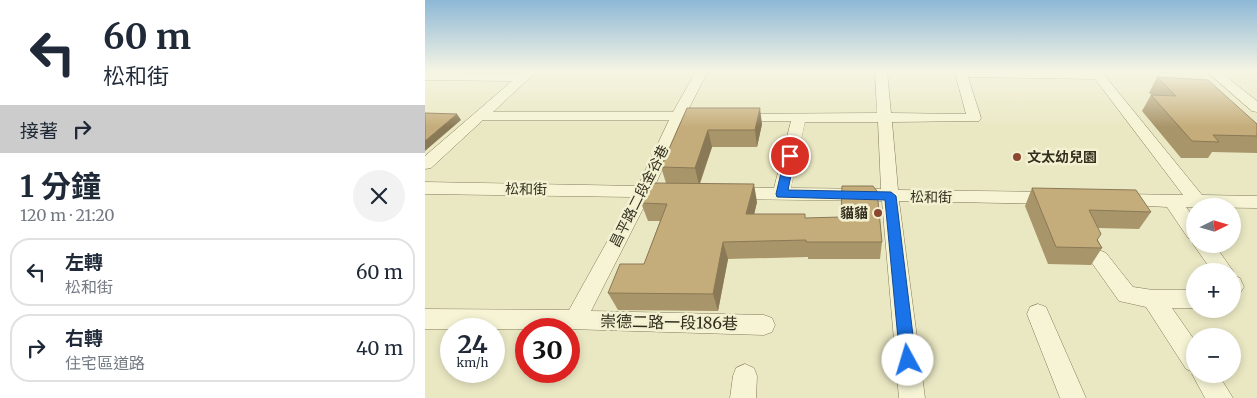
<!DOCTYPE html>
<html lang="zh-TW">
<meta charset="utf-8">
<style>
:root{--surface:#fff;--page:#f2f2f3;--text:#1f2937;--muted:#747a83;--line:#e0e1e3}
body{margin:0;font-family:Merriweather,"Noto Sans TC",serif;background:var(--page);color:var(--text);height:100vh;display:flex;flex-direction:column;font-size:19px;white-space:nowrap}
*{box-sizing:border-box;margin:0}
p{font-size:16px;color:var(--muted)}
.icon{flex:none;width:28px;height:28px;fill:none;stroke:currentColor;stroke-width:2;stroke-linecap:round;stroke-linejoin:round}
.map{position:relative;flex:1;overflow:hidden}
.sheet{display:flex;flex-direction:column;background:var(--surface);width:425px}
.sheet>*{flex:none}
.guide{background:#fff;color:var(--text);overflow:hidden}
.needle{width:32px;rotate:85deg}
.tools{position:absolute;left:761px;top:198px;display:grid;gap:10px}
.tools a{display:grid;place-items:center;width:55px;height:55px;border-radius:50%;background:var(--surface);box-shadow:0 2px 8px #0003;font-size:25px}
.speed{position:absolute;left:15px;top:318px;display:flex;gap:10px;font-size:25px;font-weight:700;text-align:center}
.speed>*{display:grid;place-content:center;width:65px;height:65px;border-radius:50%;background:var(--surface);box-shadow:0 2px 8px #0003;line-height:1}
.speed small{font-size:12px;font-weight:400}
.speed .limit{border:8px solid #d22;background:#fff;color:#111}
.pin{position:absolute;display:grid;place-items:center;width:42px;height:42px;color:#fff;margin:-21px;border:2px solid #fff;border-radius:50%;box-shadow:0 1px 5px #0007}
.me{position:absolute;width:55px;margin:-28px;rotate:354deg;stroke-linejoin:round;filter:drop-shadow(0 0 4px #0008)}
.turn{display:flex;align-items:center;gap:18px;height:105px;padding:0 20px;font-size:22px}
.turn .icon{width:65px;height:65px;stroke-width:2.5}
.turn b{display:block;font-size:35px;line-height:42px}
.then{display:flex;align-items:center;height:48px;padding:0 20px;background:#0003;gap:10px;font-size:19px}
.round{display:grid;place-items:center;flex:none;width:52px;height:52px;border-radius:26px;background:var(--page)}
.summary{display:flex;align-items:center;justify-content:space-between;height:85px;padding:0 20px}
h1{font-size:30px;font-weight:700;line-height:38px}
ul{padding:0;list-style:none}
li{display:flex;align-items:center;gap:15px;height:68px;margin:0 10px 8px;padding:0 10px;border:2px solid var(--line);border-radius:20px}
li div{flex:1}
li b{display:block;font-size:19px}
li em{font-style:normal}
main{display:flex;flex:1;min-height:0}
.map>svg:first-child{display:block}
.lines{fill:none;stroke-linecap:round;stroke-linejoin:round}
.minor-casing{stroke:#827a5b;stroke-width:1}
.minor{fill:#f6f4d5;fill-rule:evenodd}
.wall{fill:#a9956a}
.shaded-wall{fill:#8a7956}
.building{fill:#c5ad7b;stroke:#8a7956}
.route{fill:#1a73e8;stroke:#114b97}
.poi-dot{fill:#8c4730;stroke:#f2f1d1;stroke-width:2}
.labels{text-anchor:middle;stroke-width:5;stroke-linejoin:round;paint-order:stroke}
.poi-label{font-size:14px;font-weight:bold;fill:#332e1e;stroke:#f2f1d1;text-anchor:start}
.street-label{font-size:14px;fill:#332e1e;stroke:#f2f1d1}
.near-street-label{font-size:16px;fill:#332e1e;stroke:#f2f1d1}
</style>
<main>
<section class="sheet">
<div class="guide">
<div class="turn"><svg class="icon" aria-label="left" viewBox="0 0 24 24"><path d="M17 20v-9H6M10 6l-5 5 5 5"/></svg><div><b>60 m</b>松和街</div></div>
<div class="then">接著<svg class="icon" aria-label="right" viewBox="0 0 24 24"><path d="M7 20v-9h11M14 6l5 5-5 5"/></svg></div>
</div>
<div class="summary"><div><h1>1 分鐘</h1><p>120 m · 21:20</p></div><a class="round"><svg class="icon" aria-label="close" viewBox="0 0 24 24"><path d="M6 6l12 12M18 6L6 18"/></svg></a></div>
<ul>
<li><svg class="icon" aria-label="left" viewBox="0 0 24 24"><path d="M17 20v-9H6M10 6l-5 5 5 5"/></svg><div><b>左轉</b><p>松和街</p></div><em>60 m</em></li>
<li><svg class="icon" aria-label="right" viewBox="0 0 24 24"><path d="M7 20v-9h11M14 6l5 5-5 5"/></svg><div><b>右轉</b><p>住宅區道路</p></div><em>40 m</em></li>
</ul>
</section>
<div class="map">
<svg width="832" height="398" viewBox="0 0 832 398">
<rect width="100%" height="100%" fill="#eae8c3"/>
<g class="lines">
<defs>
<g id="minor">
<path d="M99,71H112L68,112H248L271,71H283L262,112H281L288,116L281,120H258L230,186L250,188L253,192L250,196L224,197L166,311L339,315L347,318L350,325L347,332L339,335L144,329H0V309L144,310L207,197L0,194V182L213,186L244,120H58L6,168L0,169V156L87,81L0,80V72L96,73Z"/>
<path d="M450,71H462L466,113L541,114L530,73L531,71H676L777,195L832,196V208L761,207L770,219V240L763,238L742,207L689,204L686,200L689,196L695,194L758,195L670,79L543,77L556,118L554,121L467,122L473,190L627,192L633,194L636,198L633,202L627,204L474,201L500,398H474L457,201L308,199L302,197L299,193L302,189L308,187L349,188L366,121H312L307,120L305,117L307,114L452,113ZM380,122H453L456,189L366,188Z"/>
<path d="M781,71H794L832,101V112L827,111Z"/>
<path d="M770,241V244H789L808,271V272L787,271L768,244Z"/>
<path d="M674,250L681,253L708,287L728,290H770V308H747L770,341V374H793L808,398H780L767,374L768,372L761,369L721,307L694,301L667,263L664,258L667,253Z"/>
<path d="M808,275L815,278L819,287L815,293L808,296Z"/>
<path d="M613,304L621,307L661,398H635L602,314L605,307Z"/>
<path d="M320,364L329,368L332,376L331,398H305L308,376L311,368Z"/>
</g>
</defs>
<use href="#minor" class="minor-casing"/>
<use href="#minor" class="minor"/>
</g>
<g class="wall">
<path d="M732,77L832,124V153L787,152L783,158H756L717,111L726,95H727L724,93Z"/>
<path d="M262,108L337,124L332,147H287L275,184L332,202L329,214L380,218L457,242L455,259H383V257L303,259L293,311L193,310L183,293L219,264L235,221H223L216,203L241,183L236,167Z"/>
<path d="M607,188L726,212L714,229L673,228V240L677,248L666,265L623,264L600,206Z"/>
</g>
<g class="shaded-wall">
<path d="M335,108L337,124L332,147L330,130Z"/>
<path d="M32,114L36,120L0,151V141Z"/>
<path d="M283,130L287,147L274,185L270,168Z"/>
<path d="M329,184L332,202L325,232L321,214Z"/>
<path d="M298,242L303,259L293,311L288,294Z"/>
</g>
<g class="building">
<path d="M732,77L783,80L832,124V136L788,135L794,142L767,141L726,95L751,96Z"/>
<path d="M262,108H335L330,130H283L270,168L236,167Z"/>
<path d="M0,113L32,114L0,141Z"/>
<path d="M226,183L329,184L321,214H380V218L416,217L417,186H448L452,191L457,242H381V240L298,242L288,294L183,293L195,264H219L242,204L216,203Z"/>
<path d="M607,188L711,190L726,212L664,210L676,234L672,240L677,248L631,247Z"/>
</g>
<linearGradient id="sky" x2="0" y2="1"><stop stop-color="#8db8d6"/><stop offset="0.56" stop-color="#f6f5e4"/><stop offset="1" stop-color="#f6f5e4" stop-opacity="0"/></linearGradient>
<rect width="832" height="127" fill="url(#sky)"/>
<path class="route" d="M365,153L370,156L363,190L466,192L471,196L491,360L489,365L483,367L478,365L475,360L460,200L352,197L351,194L360,156Z"/>
<g class="poi-dot">
<circle cx="592" cy="157" r="5"/>
<circle cx="453" cy="213" r="5"/>
</g>
<g class="labels">
<g class="poi-label">
<text x="602" y="162">文太幼兒園</text>
<text x="443" y="218" text-anchor="end">貓貓</text>
</g>
<g class="street-label">
<text transform="translate(101 189) rotate(1)" y="5">松和街</text>
<text transform="translate(214 196) rotate(-63)" y="5">昌平路二段金谷巷</text>
<text transform="translate(506 197) rotate(1)" y="5">松和街</text>
</g>
<g class="near-street-label">
<text transform="translate(244 322) rotate(1)" y="6">崇德二路一段186巷</text>
</g>
</g>
</svg>
<div class="tools">
<a><svg class="needle" viewBox="-14 -14 28 28"><path d="M0-13l5 13h-10z" fill="#e53935"/><path d="M0 13l5-13h-10z" fill="#747a83"/></svg></a>
<a>+</a>
<a>−</a>
</div>
<div class="speed"><div>24<small>km/h</small></div><div class="limit">30</div></div>
<div class="pin" style="left:365px;top:156px;background:#d93025"><svg class="icon" aria-label="arrive" viewBox="0 0 24 24"><path d="M6 21V4h12l-3 4 3 4H6"/></svg></div>
<svg class="me" style="left:483px;top:360px" viewBox="-20 -20 40 40"><circle r="19" fill="#fff"/><path d="M0-13L10 11 0 6-10 11z" fill="#1a73e8"/></svg>
</div>
</main>
